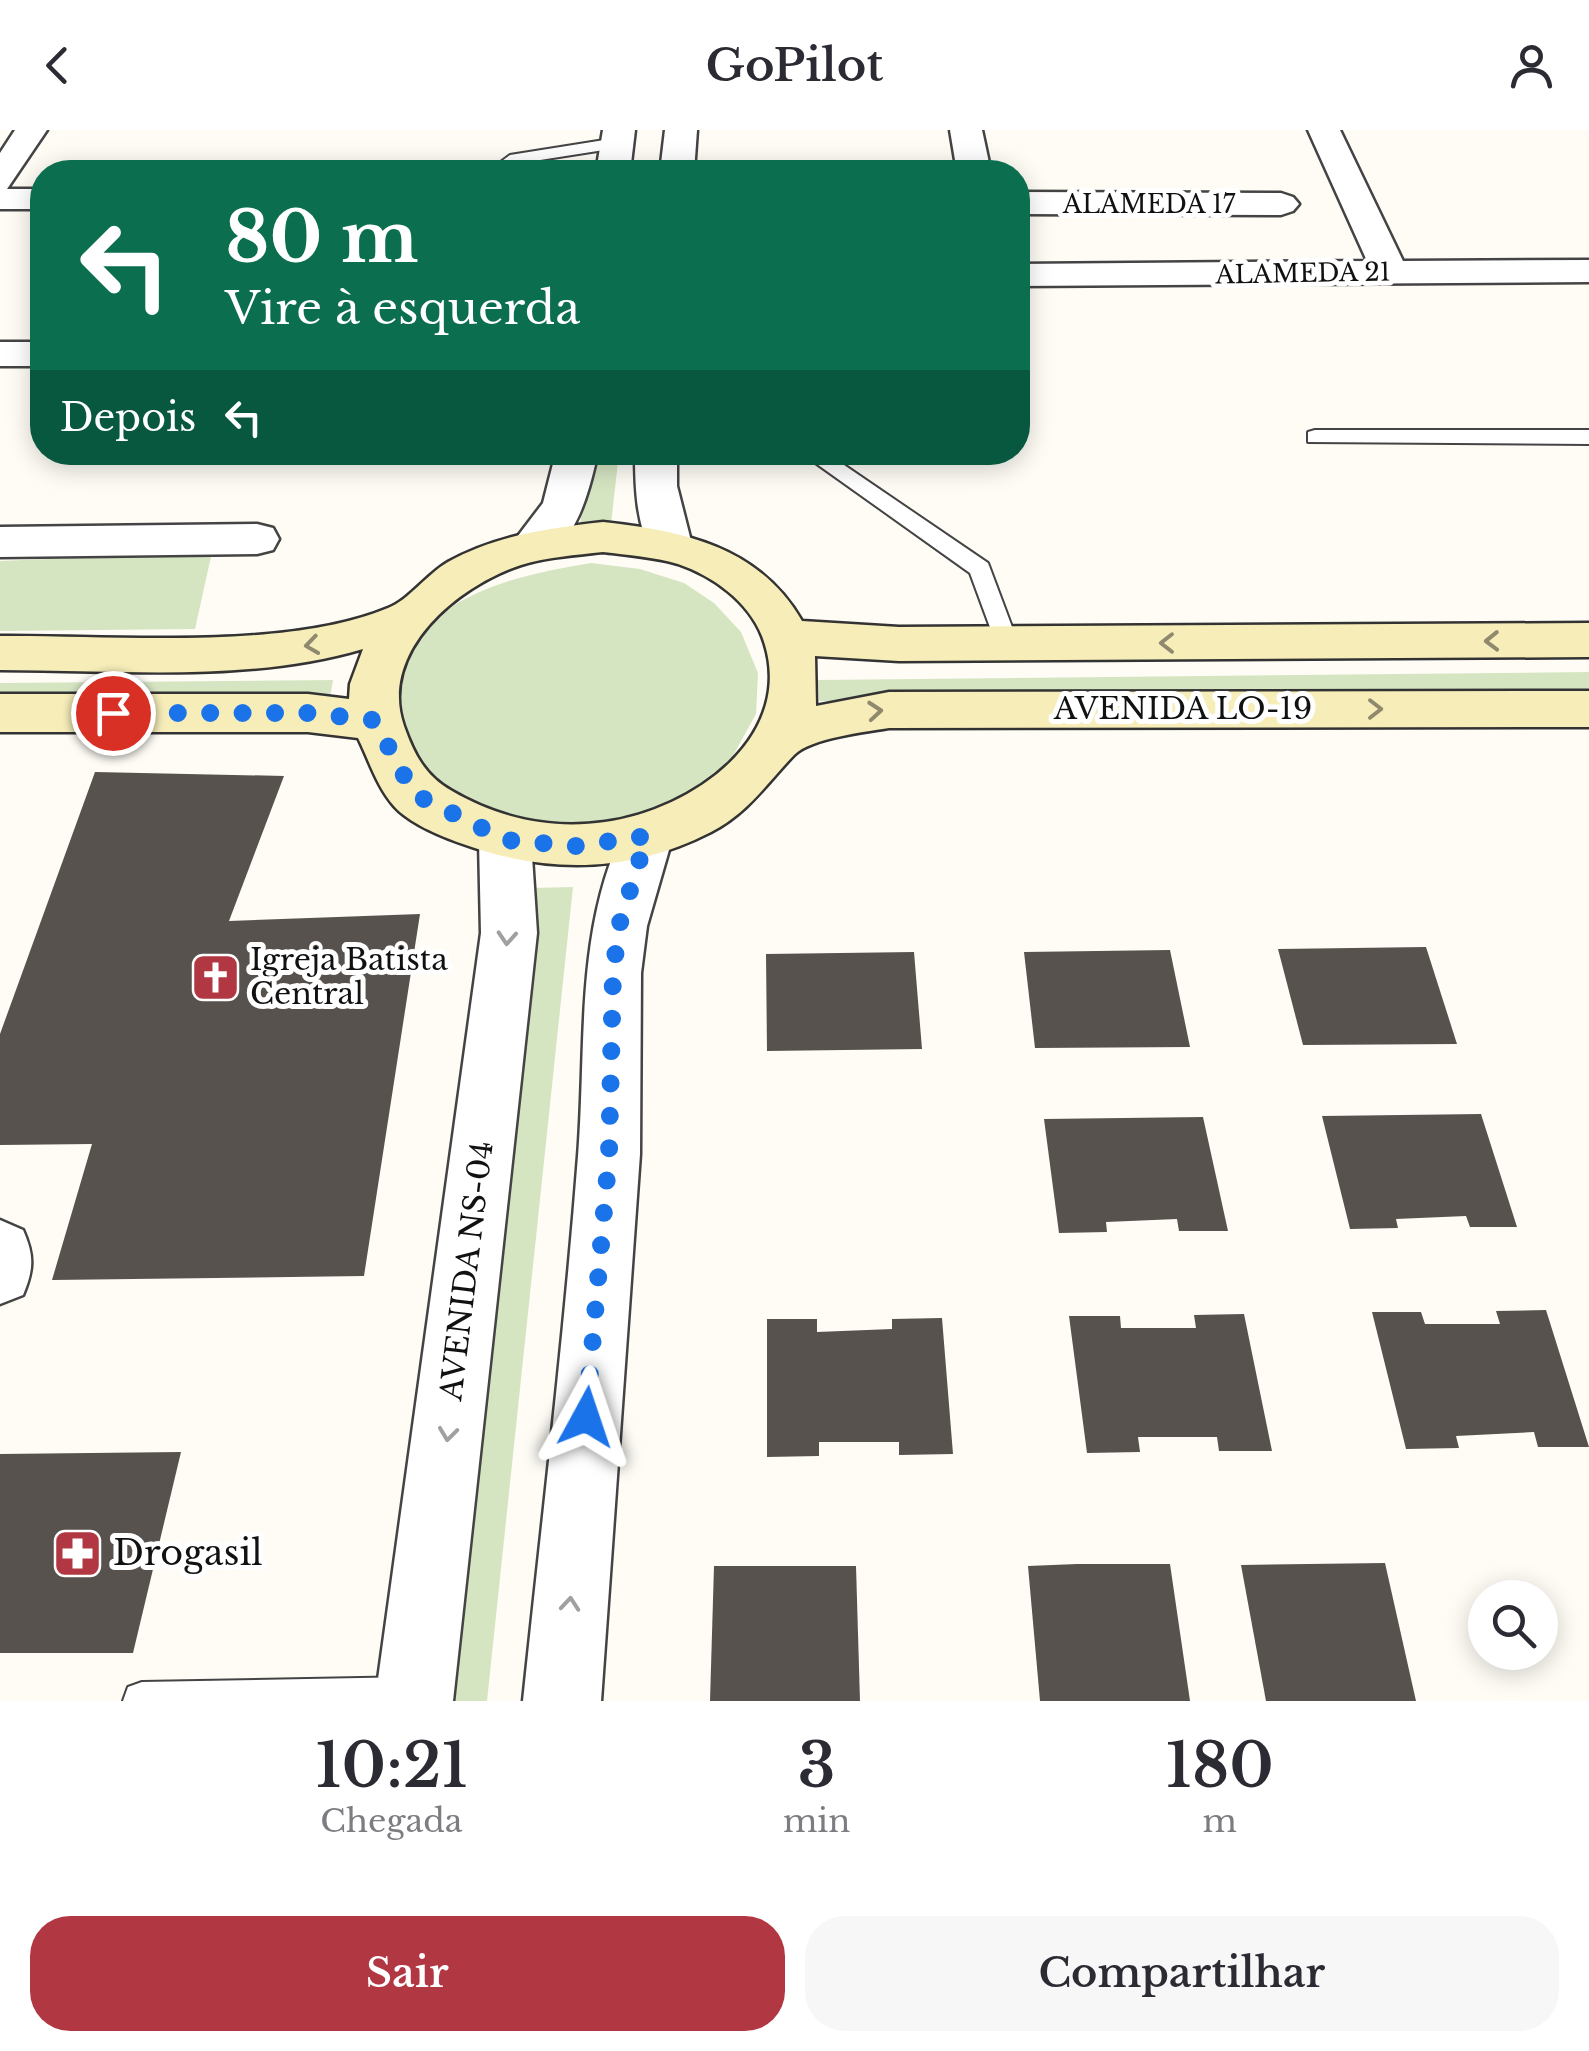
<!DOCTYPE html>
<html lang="pt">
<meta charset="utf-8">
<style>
:root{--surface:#fff;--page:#f7f7f7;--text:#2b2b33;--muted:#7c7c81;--accent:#b13842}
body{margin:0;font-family:"Libre Baskerville",serif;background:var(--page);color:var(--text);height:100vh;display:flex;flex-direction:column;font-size:38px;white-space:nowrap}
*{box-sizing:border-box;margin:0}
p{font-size:32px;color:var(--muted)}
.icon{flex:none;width:55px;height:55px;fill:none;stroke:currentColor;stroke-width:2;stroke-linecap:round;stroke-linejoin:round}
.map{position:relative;height:1571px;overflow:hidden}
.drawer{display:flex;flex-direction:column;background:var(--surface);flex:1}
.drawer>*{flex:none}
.guide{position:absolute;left:30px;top:30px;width:1000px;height:305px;border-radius:40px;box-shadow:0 5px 25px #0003;background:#0b6e4f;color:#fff;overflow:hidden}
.controls{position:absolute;left:1468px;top:1450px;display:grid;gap:20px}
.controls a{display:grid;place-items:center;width:90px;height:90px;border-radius:50%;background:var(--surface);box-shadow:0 5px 25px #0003;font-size:50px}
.pin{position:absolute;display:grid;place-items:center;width:85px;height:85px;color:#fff;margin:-42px;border:5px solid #fff;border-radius:50%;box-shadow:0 2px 10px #0007}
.me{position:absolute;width:110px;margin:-55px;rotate:5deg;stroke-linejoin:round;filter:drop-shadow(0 0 8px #0008)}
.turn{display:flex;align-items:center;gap:35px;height:210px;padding:0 30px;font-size:45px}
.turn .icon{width:130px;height:130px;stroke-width:2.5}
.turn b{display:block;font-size:70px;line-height:85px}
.then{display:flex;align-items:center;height:95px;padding:0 30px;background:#0003;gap:20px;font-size:38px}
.eta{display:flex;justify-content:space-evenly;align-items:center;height:170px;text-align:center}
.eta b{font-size:60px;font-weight:600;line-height:70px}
.cta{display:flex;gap:20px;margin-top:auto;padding:20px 30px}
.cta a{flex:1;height:115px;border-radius:40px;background:var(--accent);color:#fff;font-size:40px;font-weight:600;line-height:115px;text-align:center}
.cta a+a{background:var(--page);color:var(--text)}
header{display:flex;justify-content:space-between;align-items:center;height:130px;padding:0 30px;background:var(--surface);font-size:45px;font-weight:600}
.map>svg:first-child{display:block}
.green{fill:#d5e5c2}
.building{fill:#58524e}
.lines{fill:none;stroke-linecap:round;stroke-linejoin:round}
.service-casing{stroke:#444;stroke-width:4}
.minor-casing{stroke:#444;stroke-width:5}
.tertiary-casing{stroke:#444;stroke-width:5}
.secondary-casing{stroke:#333;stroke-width:5}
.service{fill:#fff;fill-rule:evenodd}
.minor{fill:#fff;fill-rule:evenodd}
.tertiary{fill:#fff;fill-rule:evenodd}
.secondary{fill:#f6edb9;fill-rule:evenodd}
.oneway{stroke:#8f8a6d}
.oneway2{stroke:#a0a0a0}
.route{stroke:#1a73e8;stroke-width:18;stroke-dasharray:0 32.4}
.labels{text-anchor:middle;stroke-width:10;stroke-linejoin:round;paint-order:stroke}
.far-street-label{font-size:25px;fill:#111;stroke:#fff}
.street-label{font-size:30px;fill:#111;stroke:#fff}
.poi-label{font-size:30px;fill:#111;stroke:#fff;text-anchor:start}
.near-poi-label{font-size:35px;fill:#111;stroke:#fff;text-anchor:start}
</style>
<header><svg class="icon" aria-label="back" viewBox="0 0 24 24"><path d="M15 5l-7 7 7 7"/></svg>GoPilot<svg class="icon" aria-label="person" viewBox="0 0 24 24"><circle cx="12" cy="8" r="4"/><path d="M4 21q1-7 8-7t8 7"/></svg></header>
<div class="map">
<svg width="1589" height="1571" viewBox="0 0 1589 1571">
<rect width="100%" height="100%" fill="#fefcf5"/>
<g class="green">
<path d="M589,323H619L611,394L580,395Z"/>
<path d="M212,422L195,499L0,501V431Z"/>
<path d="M591,433L640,439L684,453L714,473L741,502L758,543L756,584L730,631L690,669L579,707L470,685L396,619C397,599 394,577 398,557C415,465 514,446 591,433Z"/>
<path d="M1589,542V565L819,571L818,550Z"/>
<path d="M333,550L329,573L0,575V553Z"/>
<path d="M573,757L487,1571H434L533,758Z"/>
</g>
<g class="building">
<path d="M95,642L284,646L229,791L420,784L364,1146L52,1150L92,1014L0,1015V904Z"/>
<path d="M1426,817L1457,914L1303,915L1278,819Z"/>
<path d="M1170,820L1190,917L1035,918L1024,822Z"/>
<path d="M914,822L922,919L767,921L766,824Z"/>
<path d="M1481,984L1517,1097H1470L1466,1086L1396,1089L1398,1098L1350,1099L1322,986Z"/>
<path d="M1203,987L1228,1101H1179L1177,1089L1106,1092L1107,1102L1059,1103L1044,989Z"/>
<path d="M1546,1180L1589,1317H1538L1534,1302L1456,1306L1459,1318L1406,1319L1372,1182H1421L1425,1194H1500L1496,1181Z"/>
<path d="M1244,1184L1272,1321H1219L1217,1307H1138L1140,1322L1087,1323L1069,1186H1120L1121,1198H1196L1194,1185Z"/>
<path d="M942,1188L953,1324L899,1325V1312H819V1326L767,1327V1189H817V1202L892,1199V1189Z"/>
<path d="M181,1322L133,1523H0V1324Z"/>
<path d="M1385,1433L1416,1571H1266L1241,1435Z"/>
<path d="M1077,1434H1170L1190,1571H1040L1028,1436Z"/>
<path d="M714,1436H856L860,1571H710Z"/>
</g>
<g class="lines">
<defs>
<g id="service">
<path d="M617,8L623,9V17L521,33L507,42H487L510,25Z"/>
<path d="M1315,300H1589V314L1308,312V302Z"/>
<path d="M800,322H825L988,433L1018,513L1014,519H998L970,443Z"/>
<path d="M414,1547L428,1552L431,1571H123L128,1557L142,1552Z"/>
</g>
<g id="minor">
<path d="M15,0H47L7,59H42V79H0V23Z"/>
<path d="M950,0H982L991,42H957Z"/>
<path d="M1308,0H1340L1403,131L1589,130V152L1018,156V134L1367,131Z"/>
<path d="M1018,62L1281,63L1293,67L1299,74L1293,81L1281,85L1018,84Z"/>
<rect x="0" y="212" width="42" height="24"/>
<path d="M257,394L273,398L279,409L273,420L257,424L0,427V397Z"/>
<path d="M0,1090L23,1100C34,1125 34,1139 23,1165L0,1174Z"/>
</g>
<g id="tertiary">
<path d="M603,0H635L630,42H596Z"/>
<path d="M665,0H697L694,42H660Z"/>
<path d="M556,322H598C589,362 571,441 517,426L511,415L543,373Z"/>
<path d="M635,322H677V356L692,415L686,426L670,430L654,426C636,397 635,356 635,322Z"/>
<path d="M647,685L666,691L673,706L647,796L641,843L640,1024L601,1571H523C542,1390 564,1208 578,1026C587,912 574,797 628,691Z"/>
<path d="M505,690L524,696L531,711L537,803L453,1571H375L481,803L479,711L486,696Z"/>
</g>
<path id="secondary" d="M603,392C683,401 759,416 802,491L899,497L1589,493V527L899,531L815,526L816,576L889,562L1589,561V597L889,598C865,602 811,608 794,625C767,653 748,683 711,702C629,744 545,744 460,713C438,705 409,693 394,676C377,657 369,630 358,608L308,602H0V564H308L349,569L350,554L363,519C248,553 120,540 0,540V506C113,505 285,521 388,478C409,470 427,444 448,432C496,405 550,398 603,392ZM603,422C628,425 654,427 678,434C713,446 748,471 762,506C800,606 692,680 605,692C551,700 498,688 452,661C425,646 414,624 404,596C378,522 457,456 521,435C547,427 576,425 603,422Z"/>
</defs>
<use href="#service" class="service-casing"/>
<use href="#minor" class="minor-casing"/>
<use href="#tertiary" class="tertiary-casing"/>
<use href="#secondary" class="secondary-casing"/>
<use href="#service" class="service"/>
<use href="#minor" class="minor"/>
<use href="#tertiary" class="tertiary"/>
<use href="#secondary" class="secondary"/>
</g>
<defs><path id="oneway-chevron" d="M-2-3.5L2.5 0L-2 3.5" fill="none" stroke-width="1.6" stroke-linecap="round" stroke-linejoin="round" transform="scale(2.5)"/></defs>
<g class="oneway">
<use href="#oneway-chevron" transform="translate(1492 511) rotate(179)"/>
<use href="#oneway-chevron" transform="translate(1167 513) rotate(180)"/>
<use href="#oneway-chevron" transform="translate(312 515) rotate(172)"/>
<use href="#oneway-chevron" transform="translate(1375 579)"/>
<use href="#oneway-chevron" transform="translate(875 581) rotate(-5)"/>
</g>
<g class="oneway2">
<use href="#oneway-chevron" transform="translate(507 808) rotate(94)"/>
<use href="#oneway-chevron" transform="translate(448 1304) rotate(97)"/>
<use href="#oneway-chevron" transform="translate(570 1474) rotate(-85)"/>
</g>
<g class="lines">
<path class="route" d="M113,583H308L374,590L414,664L506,710L576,716L647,706L619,796L613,843L609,1024L586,1287"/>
</g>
<defs>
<symbol id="church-square" viewBox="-11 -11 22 22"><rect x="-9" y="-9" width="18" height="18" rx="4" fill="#b13842" stroke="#fff"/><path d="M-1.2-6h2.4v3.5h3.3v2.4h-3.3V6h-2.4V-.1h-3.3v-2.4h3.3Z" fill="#fff"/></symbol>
<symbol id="pharmacy-square" viewBox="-11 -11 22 22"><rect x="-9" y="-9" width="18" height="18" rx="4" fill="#b13842" stroke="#fff"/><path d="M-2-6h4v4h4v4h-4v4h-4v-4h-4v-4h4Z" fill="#fff"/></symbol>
</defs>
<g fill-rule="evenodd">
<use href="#church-square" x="188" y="820" width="55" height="55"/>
<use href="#pharmacy-square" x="50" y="1396" width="55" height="55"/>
</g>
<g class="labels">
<g class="far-street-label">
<text x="1149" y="83">ALAMEDA 17</text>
<text transform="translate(1303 143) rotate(-1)" y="9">ALAMEDA 21</text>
</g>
<g class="street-label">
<text x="1183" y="589">AVENIDA LO-19</text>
<text transform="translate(467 1141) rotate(-83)" y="10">AVENIDA NS-04</text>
</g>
<g class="poi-label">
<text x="250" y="840">Igreja Batista<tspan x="250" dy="34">Central</tspan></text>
</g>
<g class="near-poi-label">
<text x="113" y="1435">Drogasil</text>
</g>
</g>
</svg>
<div class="controls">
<a><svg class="icon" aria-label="search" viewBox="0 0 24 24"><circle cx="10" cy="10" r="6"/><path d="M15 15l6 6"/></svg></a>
</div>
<div class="pin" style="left:113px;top:583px;background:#d93025"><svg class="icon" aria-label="arrive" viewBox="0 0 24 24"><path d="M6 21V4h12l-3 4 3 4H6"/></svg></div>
<svg class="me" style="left:586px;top:1287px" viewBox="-20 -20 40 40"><path d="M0-17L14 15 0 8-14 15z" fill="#1a73e8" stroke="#fff" stroke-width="4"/></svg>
<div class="guide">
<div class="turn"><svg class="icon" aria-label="left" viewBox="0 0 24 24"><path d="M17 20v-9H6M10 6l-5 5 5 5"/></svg><div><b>80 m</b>Vire à esquerda</div></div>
<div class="then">Depois<svg class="icon" aria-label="left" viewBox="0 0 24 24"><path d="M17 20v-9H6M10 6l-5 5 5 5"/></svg></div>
</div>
</div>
<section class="drawer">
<div class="eta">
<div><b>10:21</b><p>Chegada</p></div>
<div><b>3</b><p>min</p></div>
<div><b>180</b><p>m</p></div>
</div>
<div class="cta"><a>Sair</a><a>Compartilhar</a></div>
</section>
